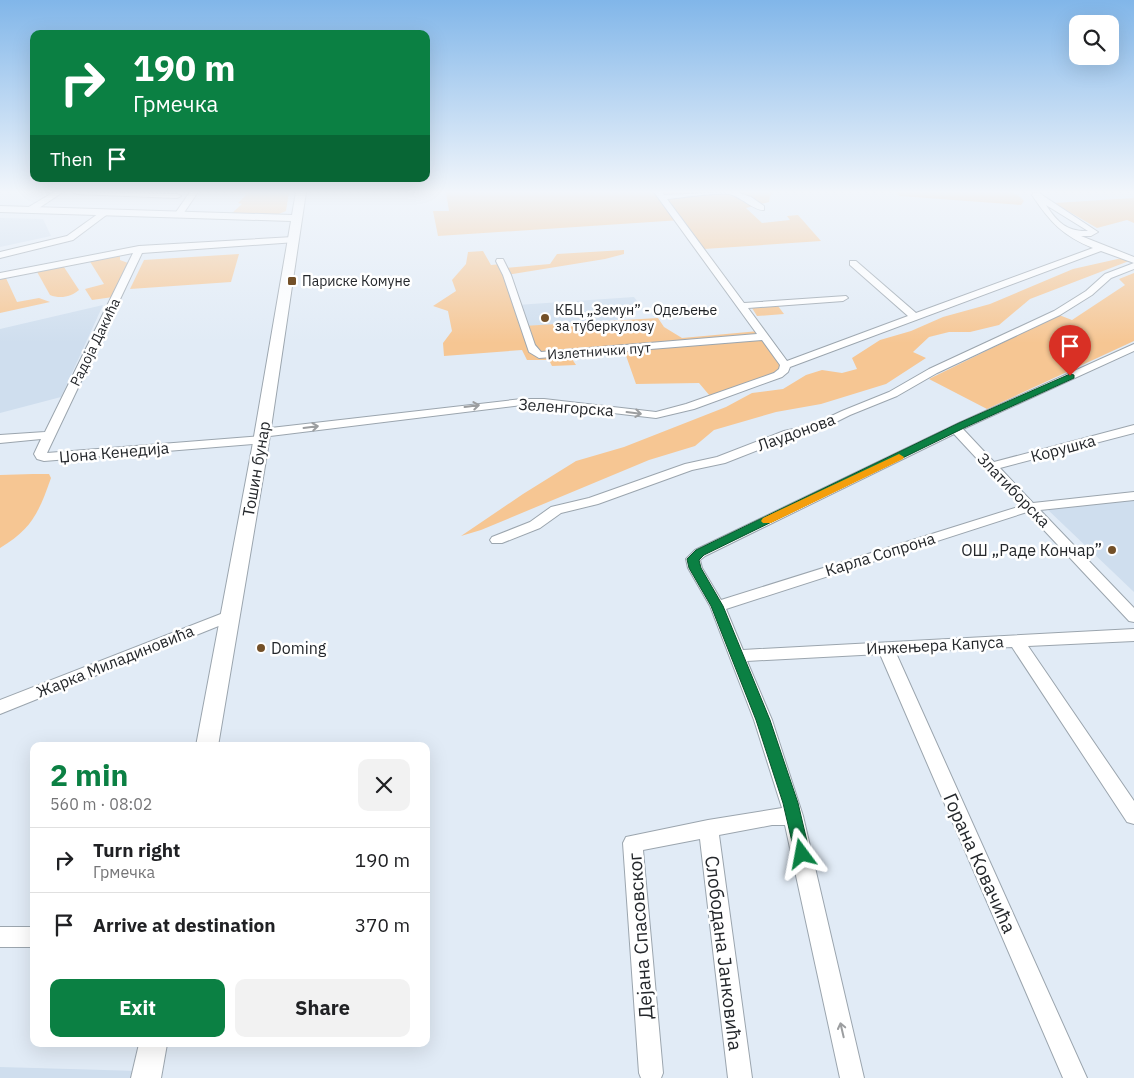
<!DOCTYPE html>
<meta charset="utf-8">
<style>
:root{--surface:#fff;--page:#f2f2f2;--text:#202124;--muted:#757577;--line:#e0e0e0;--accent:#0b8043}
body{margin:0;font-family:"IBM Plex Sans",sans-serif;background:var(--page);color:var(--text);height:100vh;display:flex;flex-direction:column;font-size:19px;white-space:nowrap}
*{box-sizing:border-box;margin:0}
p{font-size:16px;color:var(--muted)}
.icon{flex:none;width:28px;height:28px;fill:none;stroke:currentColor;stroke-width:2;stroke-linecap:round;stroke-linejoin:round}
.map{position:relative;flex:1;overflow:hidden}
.details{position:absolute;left:30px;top:742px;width:400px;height:305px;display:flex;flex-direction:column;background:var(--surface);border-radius:10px;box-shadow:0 5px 20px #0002}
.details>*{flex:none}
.hud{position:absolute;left:30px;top:30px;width:400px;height:152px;border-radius:10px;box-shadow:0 5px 20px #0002;background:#0b8043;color:#fff;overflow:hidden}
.buttons{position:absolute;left:1069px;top:15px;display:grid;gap:10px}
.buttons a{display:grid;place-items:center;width:50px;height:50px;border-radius:10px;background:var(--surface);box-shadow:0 5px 20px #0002;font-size:25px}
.pin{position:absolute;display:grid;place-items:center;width:42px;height:42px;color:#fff;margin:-51px -21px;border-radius:50% 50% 50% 0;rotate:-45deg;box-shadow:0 0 5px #0007}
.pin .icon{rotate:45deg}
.me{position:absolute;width:55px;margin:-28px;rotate:347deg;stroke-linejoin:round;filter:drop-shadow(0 0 4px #0008)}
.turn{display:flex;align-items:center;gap:18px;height:105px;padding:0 20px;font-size:22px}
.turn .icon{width:65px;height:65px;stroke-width:2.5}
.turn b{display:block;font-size:35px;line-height:42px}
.then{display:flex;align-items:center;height:48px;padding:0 20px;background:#0003;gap:10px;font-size:19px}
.round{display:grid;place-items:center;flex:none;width:52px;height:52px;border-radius:10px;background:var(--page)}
.headline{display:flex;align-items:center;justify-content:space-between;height:85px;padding:0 20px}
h1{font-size:30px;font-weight:700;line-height:38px;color:var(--accent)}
.cta{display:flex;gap:10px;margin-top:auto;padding:10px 20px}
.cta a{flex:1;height:58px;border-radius:10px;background:var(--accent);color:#fff;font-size:20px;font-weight:700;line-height:58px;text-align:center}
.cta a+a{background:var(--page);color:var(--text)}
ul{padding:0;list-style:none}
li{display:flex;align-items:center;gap:15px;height:65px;padding:0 20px;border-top:1px solid var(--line)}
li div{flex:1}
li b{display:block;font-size:19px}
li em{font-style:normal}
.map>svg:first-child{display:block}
.built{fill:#cfdeee}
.green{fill:#f6c693}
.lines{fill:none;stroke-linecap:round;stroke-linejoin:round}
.minor-casing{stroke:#9ba5ae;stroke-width:2}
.major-casing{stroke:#9ba5ae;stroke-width:2}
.minor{fill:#fff;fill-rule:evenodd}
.major{fill:#fff;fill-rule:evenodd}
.oneway{stroke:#9c9ea0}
.route{fill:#0b8043;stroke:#07532c}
.slow{fill:#f59e0b}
.poi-dot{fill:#735028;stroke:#fff;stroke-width:2}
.labels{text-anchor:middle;stroke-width:5;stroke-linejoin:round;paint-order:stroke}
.far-poi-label{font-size:14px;fill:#24272b;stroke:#fff;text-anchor:start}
.far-street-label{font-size:14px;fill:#24272b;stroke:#fff}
.street-label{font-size:16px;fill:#24272b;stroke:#fff}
.poi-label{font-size:16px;fill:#24272b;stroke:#fff;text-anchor:end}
.near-street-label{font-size:19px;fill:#24272b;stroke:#fff}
</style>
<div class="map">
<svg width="1134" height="1078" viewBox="0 0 1134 1078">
<rect width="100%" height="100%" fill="#e1ebf6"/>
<g class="built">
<path d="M0,218L43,219L51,236L0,247Z"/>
<path d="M634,297L639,304L624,319L523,327L517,305Z"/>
<path d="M103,305L61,397L0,413V329Z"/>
<path d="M1134,500V592L1046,508Z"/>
<path d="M0,1067L139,1071L137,1078H0Z"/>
</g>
<g class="green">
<path d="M238,192H289L286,211L274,216L231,214L242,204L238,203L247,194Z"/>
<path d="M446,192H774L770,196L769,202L746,208L762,223L790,220L787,216L798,215L821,241L704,249L681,220L438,236L433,211H449Z"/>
<path d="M895,192H1012L1019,196L1024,201L1021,205L900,196Z"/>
<path d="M1134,198V223L1127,220L1097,228L1054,203Z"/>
<path d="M624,250V254L605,259L507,275L523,326L658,318L664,327L682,338L759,331L784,370L710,396L699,383L636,384L624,350L570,356L576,365L552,366L549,360H527L522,350L444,356L443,343L452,331L448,311L433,306L456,291L452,280L466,264L468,252L483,251L491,265L502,264L504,268L550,264L557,254Z"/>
<path d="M120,254V260L128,263L113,297L92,300L85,289L104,284L89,260Z"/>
<path d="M239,254L231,282L130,289L144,260Z"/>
<path d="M1122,258L1129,261L1030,299L999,325L970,332H949L929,337L913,352L926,358L886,384L821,404L776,412L714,430L695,446L649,460L481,530L461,536L523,494L576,461L624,447L726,407L752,393L783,389L806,375L822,370L842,373L857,369L852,358L880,340L911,331L943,317L990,304L1073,269Z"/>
<path d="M62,264L79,290C71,297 60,299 50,295L36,270Z"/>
<path d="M1134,273V341L987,409L929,379L1059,315L1072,320L1125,285L1119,279Z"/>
<path d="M5,276L17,302L39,298L50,302L0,313V278Z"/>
<path d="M778,306L784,314L757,316L752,308Z"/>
<path d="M33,474H49L51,478C39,512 32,529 0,548V475Z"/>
</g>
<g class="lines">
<defs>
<g id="minor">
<path d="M54,192H63L33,212H27V208Z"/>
<path d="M73,192L177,194L181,196L177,198L77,194Z"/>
<path d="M190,192H198L181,217H175L174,215Z"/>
<path d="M654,192H662L664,195L736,192L751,197L764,206V210C754,211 740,196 729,194C717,192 681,198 667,199L744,303L846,296L848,298L843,301L748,308L787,361L908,316L850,265V261H856L916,313L1093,248C1063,236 1050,222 1032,195L1033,193H1039L1098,232L1091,236H1081L1134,257V263L1101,251L790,367L788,372L782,377L694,409L656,418L544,405H522L262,437L256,433L262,429L522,399H544L656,412L686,404L774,373L779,369L780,365L762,340L539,358L529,352L503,275L496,261L497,259H503L511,275L535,345L541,352L757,334ZM1046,205L1088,231C1067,232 1057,222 1046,205Z"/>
<path d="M102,211L109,213L73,240L0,258V252L67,236Z"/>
<path d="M293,237L297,240L296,242L142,253L47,453L261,436L267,440L265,443L44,461L37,459L34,454L41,439L0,443V435L45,432L133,253L0,279V273L139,246Z"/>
<path d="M1134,263V269L1111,278L1092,295L1060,315L937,373L897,396L850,415L820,430L791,437L725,463L692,470L598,504L561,513L540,528L502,543H492L490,540L492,537L530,522L551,507L589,498L685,464L717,457L784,431L812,425L842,411L889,392L929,369L1054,311L1086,291L1105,274Z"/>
<path d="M1134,344V351L963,429L994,462L1134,425V433L1000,468L1033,503L1134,492V500L1040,510L1134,608V622L1129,621L1027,512L726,609L743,650L1134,629V641L1028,646L1134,801V824L1127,822L1012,647L896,653L1087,1078H1063L880,654L747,661L772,720L803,816L864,1078H840L785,825H772L719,835L752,1078H728L700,839L643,850L663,1073L661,1078H641L639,1073L623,843L626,837L708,820L782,808L754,720L710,606L688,568L686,559L695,550L959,423ZM954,434L1021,506L721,600L702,568L700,560L705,556Z"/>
<path d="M231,610L236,611L239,615L236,619L0,714V700Z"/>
<rect x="0" y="927" width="34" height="20"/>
</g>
<g id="major">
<path d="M296,192H306L268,448L218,746H196L252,448L291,221L0,212V206L292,215Z"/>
<path d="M139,1044H167L161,1078H131Z"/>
</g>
</defs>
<use href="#minor" class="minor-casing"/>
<use href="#major" class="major-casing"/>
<use href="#minor" class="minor"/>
<use href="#major" class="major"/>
</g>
<defs><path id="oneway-shaft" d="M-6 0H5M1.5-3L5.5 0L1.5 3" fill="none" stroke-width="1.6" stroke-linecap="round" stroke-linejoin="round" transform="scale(1.25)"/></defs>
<g class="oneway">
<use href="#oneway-shaft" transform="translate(472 406) rotate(-7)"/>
<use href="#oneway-shaft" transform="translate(634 413) rotate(7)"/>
<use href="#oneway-shaft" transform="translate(311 427) rotate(-7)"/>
<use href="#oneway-shaft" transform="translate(842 1030) rotate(-103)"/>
</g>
<linearGradient id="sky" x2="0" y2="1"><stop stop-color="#81b6e9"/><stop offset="0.56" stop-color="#f2f6fb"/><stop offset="1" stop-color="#f2f6fb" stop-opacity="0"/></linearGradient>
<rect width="1134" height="343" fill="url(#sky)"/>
<path class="route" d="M1070,374L1074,375V378L966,427L704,555L699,560L701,568L723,606L770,720L798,803L810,854L808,859L802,861L796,859L783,803L756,720L711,606L689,568L687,559L696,550L959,423Z"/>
<path class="slow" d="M899,454L904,457L903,459L771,523H763L761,521L763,518Z"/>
<g class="poi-dot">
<rect x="287" y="276" width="10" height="10" rx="2.5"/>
<circle cx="545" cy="318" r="5"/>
<circle cx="1112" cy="550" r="5"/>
<circle cx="261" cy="648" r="5"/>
</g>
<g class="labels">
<g class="far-poi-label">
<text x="302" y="286">Париске Комуне</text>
<text x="555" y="315">КБЦ „Земун” - Одељење<tspan x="555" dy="16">за туберкулозу</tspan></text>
</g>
<g class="far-street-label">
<text transform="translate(95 342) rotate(-64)" y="5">Радоја Дакића</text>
<text transform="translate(599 351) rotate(-4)" y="5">Излетнички пут</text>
</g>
<g class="street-label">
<text transform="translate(566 407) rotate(4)" y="6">Зеленгорска</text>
<text transform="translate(796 432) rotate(-20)" y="6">Лаудонова</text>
<text transform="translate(1063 448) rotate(-15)" y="6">Корушка</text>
<text transform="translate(114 452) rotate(-5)" y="6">Џона Кенедија</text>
<text transform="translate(256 469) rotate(-80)" y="6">Тошин бунар</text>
<text transform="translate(1014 490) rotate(46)" y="6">Златиборска</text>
<text transform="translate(880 554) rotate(-17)" y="6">Карла Сопрона</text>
<text transform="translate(935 645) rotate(-3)" y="6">Инжењера Капуса</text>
<text transform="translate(115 661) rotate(-22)" y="6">Жарка Миладиновића</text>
</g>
<g class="poi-label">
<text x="1102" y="556">ОШ „Раде Кончар”</text>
<text x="271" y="654" text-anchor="start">Doming</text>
</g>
<g class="near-street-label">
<text transform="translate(980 863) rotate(66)" y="7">Горана Ковачића</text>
<text transform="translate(640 936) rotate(-94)" y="7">Дејана Спасовског</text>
<text transform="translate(724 953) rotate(83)" y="7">Слободана Јанковића</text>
</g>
</g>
</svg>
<div class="buttons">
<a><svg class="icon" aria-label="search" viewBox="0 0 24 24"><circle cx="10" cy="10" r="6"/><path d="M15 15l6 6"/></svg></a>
</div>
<div class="pin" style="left:1070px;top:376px;background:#d93025"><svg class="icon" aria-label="arrive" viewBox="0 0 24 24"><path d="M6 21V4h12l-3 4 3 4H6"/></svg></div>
<svg class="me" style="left:802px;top:854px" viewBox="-20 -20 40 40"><path d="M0-17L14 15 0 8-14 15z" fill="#0b8043" stroke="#fff" stroke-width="4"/></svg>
<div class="hud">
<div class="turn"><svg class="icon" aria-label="right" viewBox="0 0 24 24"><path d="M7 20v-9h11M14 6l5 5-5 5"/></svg><div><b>190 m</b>Грмечка</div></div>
<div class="then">Then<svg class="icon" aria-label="arrive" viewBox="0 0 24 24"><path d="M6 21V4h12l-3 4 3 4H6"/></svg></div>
</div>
<section class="details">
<div class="headline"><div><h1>2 min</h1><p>560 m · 08:02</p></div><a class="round"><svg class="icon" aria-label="close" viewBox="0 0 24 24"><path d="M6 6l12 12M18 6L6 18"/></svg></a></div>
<ul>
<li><svg class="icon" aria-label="right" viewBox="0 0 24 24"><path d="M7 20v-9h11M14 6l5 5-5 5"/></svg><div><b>Turn right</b><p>Грмечка</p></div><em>190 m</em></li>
<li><svg class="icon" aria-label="arrive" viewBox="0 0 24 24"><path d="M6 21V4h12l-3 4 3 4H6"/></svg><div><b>Arrive at destination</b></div><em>370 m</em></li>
</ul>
<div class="cta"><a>Exit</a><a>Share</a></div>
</section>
</div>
